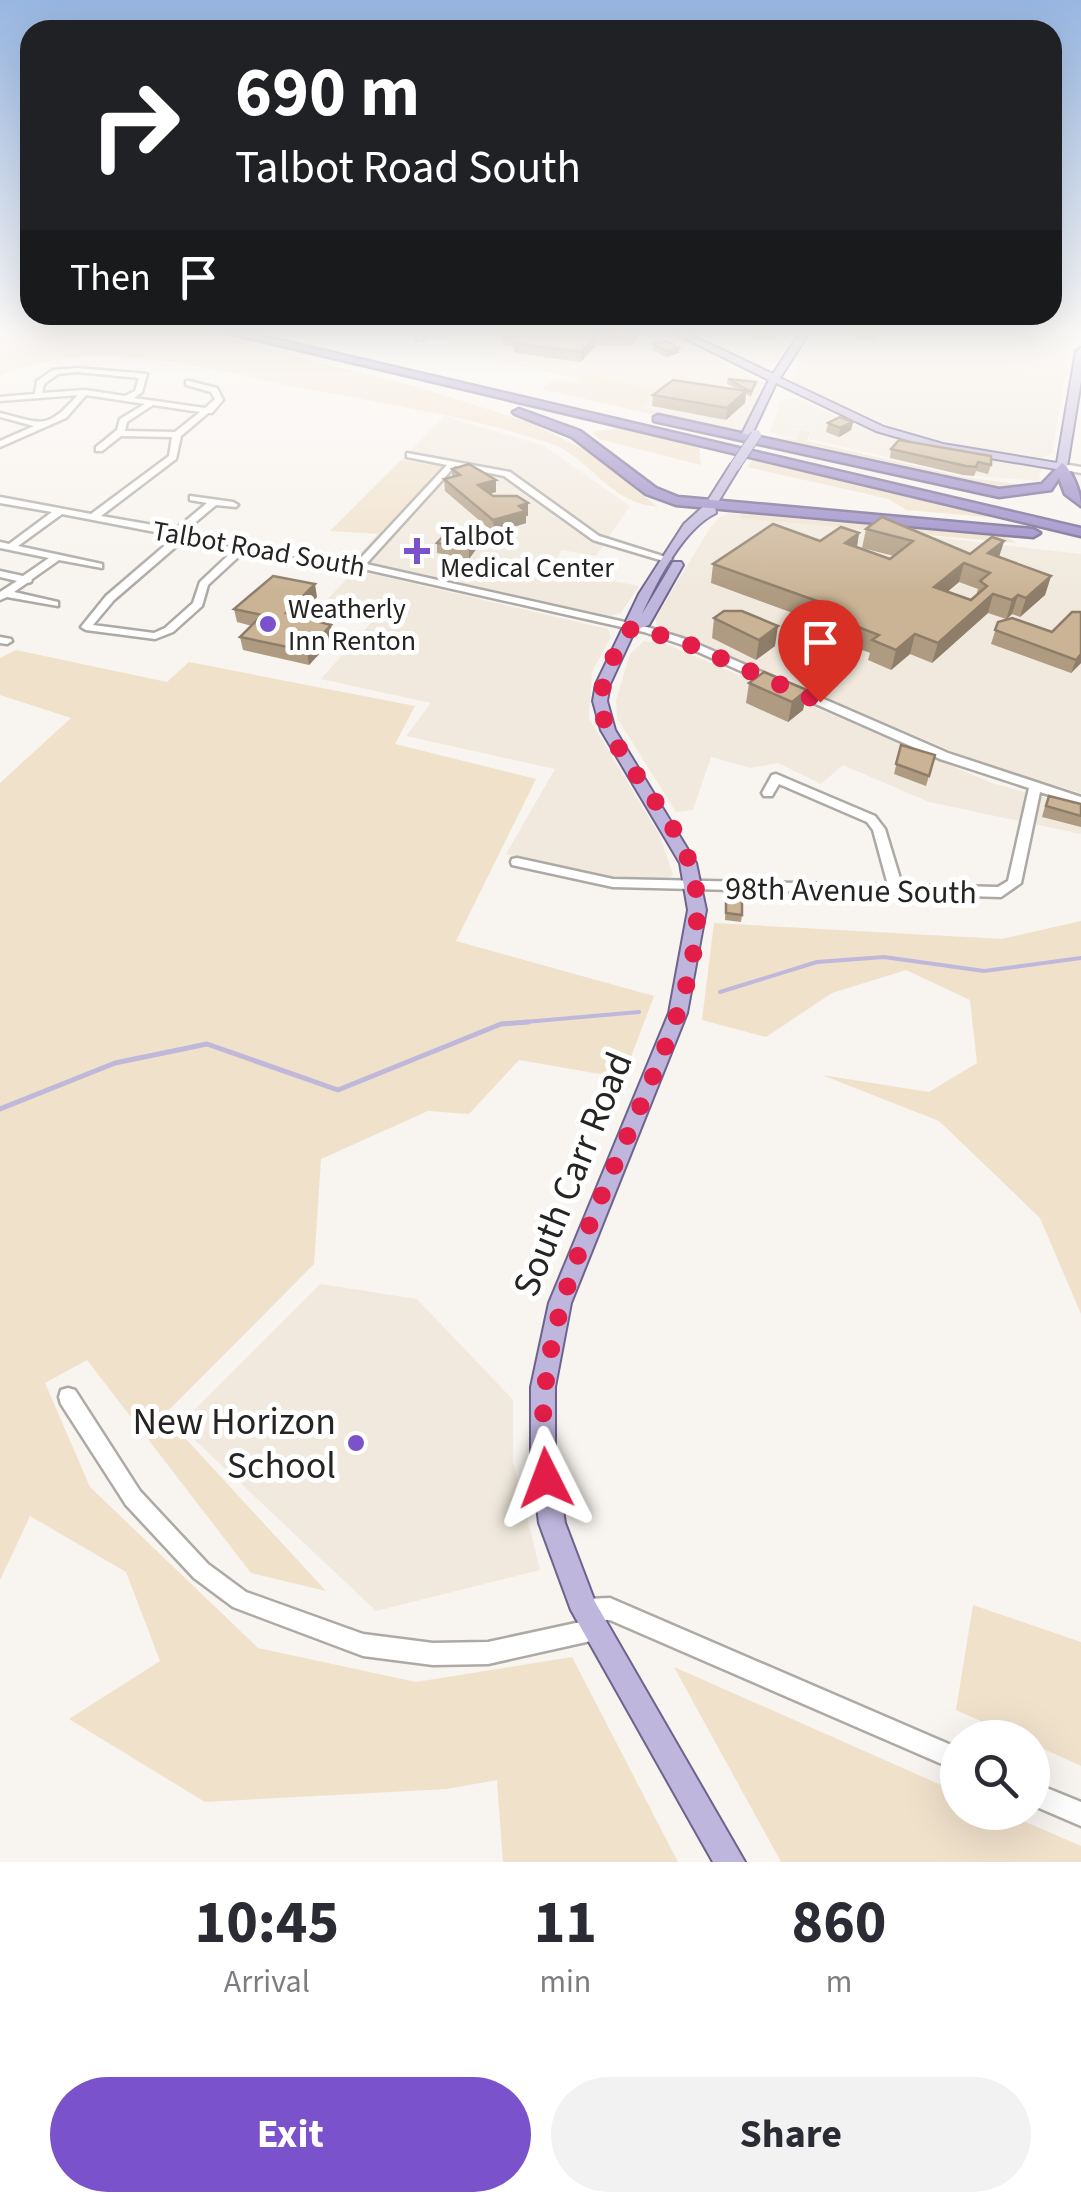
<!DOCTYPE html>
<style>
:root{--surface:#fff;--page:#f2f2f3;--text:#2b2b33;--muted:#7c7c81;--accent:#7a53cc}
body{margin:0;font-family:"Source Sans 3",sans-serif;background:var(--page);color:var(--text);height:100vh;display:flex;flex-direction:column;font-size:38px;white-space:nowrap}
*{box-sizing:border-box;margin:0}
p{font-size:32px;color:var(--muted)}
.icon{flex:none;width:55px;height:55px;fill:none;stroke:currentColor;stroke-width:2;stroke-linecap:round;stroke-linejoin:round}
.map{position:relative;height:1862px;overflow:hidden}
.sheet{display:flex;flex-direction:column;background:var(--surface);flex:1}
.sheet>*{flex:none}
.banner{position:absolute;left:20px;top:20px;width:1042px;height:305px;border-radius:30px;box-shadow:0 10px 40px #0002;background:#202124;color:#fff;overflow:hidden}
.tools{position:absolute;left:940px;top:1720px;display:grid;gap:20px}
.tools a{display:grid;place-items:center;width:110px;height:110px;border-radius:50%;background:var(--surface);box-shadow:0 10px 40px #0002;font-size:50px}
.pin{position:absolute;display:grid;place-items:center;width:85px;height:85px;color:#fff;margin:-102px -42px;border-radius:50% 50% 50% 0;rotate:-45deg;box-shadow:0 0 10px #0007}
.pin .icon{rotate:45deg}
.me{position:absolute;width:110px;margin:-55px;rotate:357deg;stroke-linejoin:round;filter:drop-shadow(0 0 8px #0008)}
.turn{display:flex;align-items:center;gap:35px;height:210px;padding:0 50px;font-size:45px}
.turn .icon{width:130px;height:130px;stroke-width:2.5}
.turn b{display:block;font-size:70px;line-height:85px}
.then{display:flex;align-items:center;height:95px;padding:0 50px;background:#0003;gap:20px;font-size:38px}
.eta{display:flex;justify-content:space-evenly;align-items:center;height:170px;text-align:center}
.eta b{font-size:60px;font-weight:700;line-height:70px}
.primary-button{display:flex;gap:20px;margin-top:auto;padding:20px 50px}
.primary-button a{flex:1;height:115px;border-radius:60px;background:var(--accent);color:#fff;font-size:40px;font-weight:700;line-height:115px;text-align:center}
.primary-button a+a{background:var(--page);color:var(--text)}
.map>svg:first-child{display:block}
.built{fill:#f1e9dd}
.green{fill:#f0e1cb}
.lines{fill:none;stroke-linecap:round;stroke-linejoin:round}
.stream-far1{stroke:#bfb8da;stroke-width:4}
.stream{stroke:#bfb8da;stroke-width:5}
.minor-casing{stroke:#adaaa5;stroke-width:5}
.major-casing{stroke:#6d638d;stroke-width:4}
.highway-casing{stroke:#6d638d;stroke-width:5}
.minor{fill:#fff;fill-rule:evenodd}
.major{fill:#bfb6dd;fill-rule:evenodd}
.highway{fill:#9485c6;fill-rule:evenodd}
.major-bridge-casing{stroke:#6d638d;stroke-width:12;stroke-linecap:butt}
.major-bridge{stroke:#bfb6dd;stroke-width:10}
.wall{fill:#af9b81;fill-rule:evenodd}
.shaded-wall{fill:#8e7e69}
.building{fill:#cbb496;stroke:#8e7e69;stroke-width:2.5;fill-rule:evenodd}
.route{stroke:#e11d48;stroke-width:18;stroke-dasharray:0 32.4}
.poi-dot{fill:#7a53cc;stroke:#fff;stroke-width:4}
.labels{text-anchor:middle;stroke-width:10;stroke-linejoin:round;paint-order:stroke}
.far-poi-label{font-size:28px;fill:#252422;stroke:#fff;text-anchor:start}
.far-street-label{font-size:28px;fill:#252422;stroke:#fff}
.street-label{font-size:32px;fill:#252422;stroke:#fff}
.near-street-label{font-size:38px;fill:#252422;stroke:#fff}
.near-poi-label{font-size:38px;fill:#252422;stroke:#fff;text-anchor:end}
</style>
<div class="map">
<svg width="1081" height="1862" viewBox="0 0 1081 1862">
<rect width="100%" height="100%" fill="#f8f4ef"/>
<g class="built">
<path d="M442,331H663L765,383L742,431L640,407L660,391L585,374L580,380L476,355L478,352L434,339Z"/>
<path d="M690,331H795L775,364L761,366Z"/>
<path d="M818,331H1073L1052,454L1041,458L992,452L904,432L791,383Z"/>
<path d="M796,398L857,425L918,445L1041,469L1039,481L963,475L809,439L811,431L791,428L799,431L796,439L770,433L781,399Z"/>
<path d="M445,416L544,446L630,506L596,556L562,550L550,569L639,586L621,613L610,616L354,559L442,468L401,460Z"/>
<path d="M729,513L1081,554V793L977,762L657,625L655,619L708,531L718,518Z"/>
<path d="M355,570L608,629L611,637L592,672L589,718L660,836L673,875L665,880L607,877L506,854L555,769L406,736L431,703L321,679L379,614L325,602Z"/>
<path d="M644,641L666,644L992,783L1081,808V834L929,802L843,765L821,784L778,763L751,768L711,757L693,810L676,812L617,718L616,700L630,654Z"/>
<path d="M320,1284L417,1299L513,1400V1461L540,1570L376,1611L179,1425Z"/>
</g>
<g class="green">
<path d="M0,331H194L415,386L531,423L587,451L658,507C604,501 593,458 549,443C472,417 392,405 312,390C207,371 103,333 0,376Z"/>
<path d="M585,374L662,390L641,407L695,420H678L541,389L555,379L577,383Z"/>
<path d="M618,428L699,447L701,465L599,439L592,432Z"/>
<path d="M800,430L810,432L807,441L963,477L1024,485L997,486L770,436L796,440Z"/>
<path d="M401,460L443,467L379,534L330,531Z"/>
<path d="M753,460L999,518L906,510L889,499L747,467Z"/>
<path d="M741,514L1003,536L1017,543L741,518Z"/>
<path d="M16,650L167,682L189,662L415,706L395,744L536,779L456,941L654,996L623,1078L519,1060L469,1114L428,1111L321,1159L314,1264L164,1415L326,1591L251,1573L87,1360L45,1383L90,1487L258,1648L416,1682L572,1657L678,1862H503L497,1780L447,1789L205,1802L69,1719L160,1661L126,1572L30,1516L0,1580V783L71,718L0,695V658Z"/>
<path d="M1081,921V1314L1040,1218L939,1121L822,1075L929,1092L977,1063L970,1000L906,970L832,993L766,1037L702,1020L714,923L1002,939Z"/>
<path d="M973,1605L1081,1642V1766L1033,1744L1032,1738L1017,1737L956,1710Z"/>
<path d="M674,1667L957,1792L958,1812L1005,1813L1081,1846V1862H781Z"/>
</g>
<g class="lines">
<g class="stream-far1">
<path d="M720,992L817,962L884,957L984,971L1081,958"/>
<path d="M501,1024L639,1012"/>
</g>
<path class="stream" d="M0,1109L115,1063L207,1044L338,1090L501,1024L528,1022"/>
<defs>
<g id="minor">
<path d="M422,331H429L422,340H416Z"/>
<path d="M77,368L147,374L142,392L134,398L205,408L215,399L211,392L186,385V381H189L217,388L223,400L212,413H208L181,436L176,459L101,516L176,529L207,503L190,500V496L233,502L238,505L236,507L216,505L185,531L357,562L447,465L407,457V453L510,472L599,536L672,559L667,562L593,540L504,476L455,466L366,564L647,627L688,640L948,753L1081,797V805L1040,792L1021,883L1001,897L902,894L897,897L892,894L613,887L512,865L511,862L512,859L517,858L613,879L888,885L873,830L867,822L779,784L772,796H764L762,793L772,775L776,774L875,816L885,829L902,885L998,887L1008,881L1029,788L940,759L680,644L644,632L359,568L248,548L208,585L202,606L173,632L155,639L86,630L81,627L106,596L176,536L62,514L18,546L102,564V568L59,560L32,579L31,582L27,583L14,592L58,602V606L7,597L0,600V592L17,581L0,577V571L23,576L49,558L0,548V542L9,544L52,512L0,503V497L91,514L169,456L172,437L121,436L102,451H96V447L117,430L120,419L145,404L86,395L66,418L0,447V441L34,426L0,417V413C44,424 46,430 78,395L0,401V397L35,394L37,381L53,370ZM77,372L139,378L135,391L125,396L85,390L42,393L44,384L58,374ZM153,405L200,412L175,432L125,431L127,422ZM187,537L238,546L200,582L193,603L165,628L154,633L93,625L114,600Z"/>
<path d="M1062,464L1081,467V473L1059,469L1058,467Z"/>
<path d="M0,637L11,639L12,641L7,644L0,643Z"/>
<path d="M68,1388L75,1390L140,1491L208,1564L246,1592L363,1634L433,1643L488,1642L585,1621L577,1618L574,1610L577,1602L585,1599L610,1598L958,1748V1771L610,1620H599L603,1621L606,1629L603,1637L595,1640L488,1664L433,1665L363,1656L233,1607L194,1578L126,1505L61,1404L59,1397L61,1390Z"/>
<path d="M1032,1782L1081,1802V1826L1032,1805Z"/>
</g>
<g id="major">
<path d="M670,331H682L773,374L801,331H810L780,378L884,427L943,444L1057,463L1076,351L1081,348V381L1067,467L1062,470L942,450L876,431L776,383L752,434L743,436L742,434L769,380Z"/>
<path d="M731,464L740,466L715,507L716,513C683,529 659,578 642,614L673,562H681L683,565L649,625L635,630L610,684L607,701L615,730L696,863L706,910L687,1013L571,1303L555,1387V1458L565,1523L595,1602L745,1862H713L571,1610L539,1523L531,1458V1387L549,1303L669,1013L688,910L680,863L601,730L593,701L596,684L639,594L684,524L705,505Z"/>
</g>
<g id="highway">
<path d="M220,331H240L1081,528V536Z"/>
<path d="M519,409L580,431L656,488L678,497L1033,529L1040,533L1033,537L676,505L646,494L572,437L515,414L513,412Z"/>
<path d="M658,415L999,489L1042,484L1062,463C1072,469 1081,494 1081,506L1065,494L1059,478L1051,490L999,497L654,421V417Z"/>
</g>
</defs>
<use href="#minor" class="minor-casing"/>
<use href="#major" class="major-casing"/>
<use href="#highway" class="highway-casing"/>
<use href="#minor" class="minor"/>
<use href="#major" class="major"/>
<use href="#highway" class="highway"/>
<defs>
<path id="major-bridge" d="M735,466L756,435"/>
</defs>
<use href="#major-bridge" class="major-bridge-casing"/>
<use href="#major-bridge" class="major-bridge"/>
</g>
<g class="wall">
<path d="M643,331L630,346L596,345L581,362L514,353L513,346L501,345V335Z"/>
<path d="M754,331H776L772,339L753,337Z"/>
<path d="M857,331H877L873,341L856,339Z"/>
<path d="M653,344L679,353L666,357L652,350Z"/>
<path d="M728,379L756,382L751,397L746,394L745,403L726,420L652,406L653,395L739,390L727,384Z"/>
<path d="M853,422L851,430L839,437L826,432L828,423Z"/>
<path d="M891,449L991,465L988,474L976,471L974,476L963,475L890,458Z"/>
<path d="M452,469L496,492L489,494L493,496L528,503V516H526V523L494,533L445,491L444,479L452,477Z"/>
<path d="M866,529L970,554L1004,541L999,557L1051,576L1045,595L1020,617L1012,614L1006,619L1081,663L1071,673L991,644L998,622L1006,619L988,613L932,663L910,654L891,670L868,660L870,653L819,633L820,623L711,583L713,564L859,533L857,547L890,559L894,556L862,548ZM959,582L978,589L976,596L971,600L947,592Z"/>
<path d="M477,539V548L469,559L437,553V543Z"/>
<path d="M317,597L298,616L333,639L309,665L243,650L240,637L252,626L237,622L234,609Z"/>
<path d="M714,618L775,646L756,660L712,638Z"/>
<path d="M749,683L807,690L803,710L788,722L746,703Z"/>
<path d="M901,745L935,755L926,786L894,774Z"/>
<path d="M1081,804V827L1042,817L1045,806Z"/>
<path d="M726,895L742,915L741,922L725,920Z"/>
</g>
<g class="shaded-wall">
<path d="M635,331H643L630,346V336Z"/>
<path d="M597,335L596,345L581,362V352Z"/>
<path d="M679,348V353L666,357V351Z"/>
<path d="M746,391L745,403L726,420L727,408Z"/>
<path d="M853,422L851,430L839,437L840,428Z"/>
<path d="M496,480V492L479,497L478,485Z"/>
<path d="M528,503V516H526V523L494,533L493,520L519,506Z"/>
<path d="M859,533L856,552L845,543Z"/>
<path d="M477,539V548L469,559V549Z"/>
<path d="M1004,541L998,560L982,572L988,553Z"/>
<path d="M964,563L959,582L930,606L934,587Z"/>
<path d="M1051,576L1045,595L1020,617L1026,598Z"/>
<path d="M315,584L317,597L288,626L286,613Z"/>
<path d="M993,594L988,613L932,663L938,643Z"/>
<path d="M1018,595L1012,614L1006,620L1012,600Z"/>
<path d="M331,625L333,639L309,665L307,651Z"/>
<path d="M778,626L775,646L756,660L759,640Z"/>
<path d="M915,634L910,654L891,670L896,650Z"/>
<path d="M1081,654V663L1071,673L1076,660Z"/>
<path d="M807,690L803,710L788,722L792,702Z"/>
</g>
<g class="building">
<path d="M505,331H635L630,336L597,335L581,352L513,343L519,337L501,335Z"/>
<path d="M754,331H774L772,334Z"/>
<path d="M666,341L679,348L666,351L653,344Z"/>
<path d="M728,379L756,382L751,392Z"/>
<path d="M673,380L746,391L727,408L653,395Z"/>
<path d="M840,417L853,422L840,428L828,423Z"/>
<path d="M899,440L991,456V465L978,462L976,467L966,466L891,449Z"/>
<path d="M469,464L496,480L478,485L493,496H517L528,503L519,506L525,511L493,520L444,479L460,475L452,469Z"/>
<path d="M882,517L970,554L992,537L1004,541L988,553L1051,576L1026,598L1018,595L1012,600L993,594L938,643L915,634L896,650L872,640L879,635L822,613L831,606L713,564L773,524L820,541L841,527L859,533L845,543L890,559L913,541L866,529ZM964,563L990,573L980,581L987,586L971,600L934,587Z"/>
<path d="M445,534L477,539L469,549L437,543Z"/>
<path d="M273,576L315,584L286,613L331,625L307,651L240,637L262,615L234,609Z"/>
<path d="M724,611H742L778,626L759,640L714,618Z"/>
<path d="M1072,612H1081V654L1076,660L995,630L998,622L1012,618L1052,632Z"/>
<path d="M764,672L807,690L792,702L749,683Z"/>
<path d="M901,745L935,755L929,776L896,764Z"/>
<path d="M1049,796L1081,804V816L1046,806Z"/>
<path d="M726,895L742,896V915L726,913Z"/>
</g>
<linearGradient id="sky" x2="0" y2="1"><stop stop-color="#97b6e2"/><stop offset="0.56" stop-color="#fcfaf8"/><stop offset="1" stop-color="#fcfaf8" stop-opacity="0"/></linearGradient>
<rect width="1081" height="592" fill="url(#sky)"/>
<g class="lines">
<path class="route" d="M546,1478C527,1335 598,1209 651,1081C676,1022 703,955 696,890C689,826 626,776 603,717C596,682 613,656 632,627L684,642L820,702"/>
</g>
<g class="poi-dot">
<path d="M412 536h10v10h10v10h-10v10h-10v-10h-10v-10h10z"/>
<circle cx="268" cy="624" r="10"/>
<circle cx="356" cy="1443" r="10"/>
</g>
<g class="labels">
<g class="far-poi-label">
<text x="440" y="545">Talbot<tspan x="440" dy="32">Medical Center</tspan></text>
<text x="288" y="618">Weatherly<tspan x="288" dy="32">Inn Renton</tspan></text>
</g>
<g class="far-street-label">
<text transform="translate(259 548) rotate(10)" y="10">Talbot Road South</text>
</g>
<g class="street-label">
<text transform="translate(851 890) rotate(1)" y="11">98th Avenue South</text>
</g>
<g class="near-street-label">
<text transform="translate(572 1174) rotate(-68)" y="13">South Carr Road</text>
</g>
<g class="near-poi-label">
<text x="336" y="1434">New Horizon<tspan x="336" dy="44">School</tspan></text>
</g>
</g>
</svg>
<div class="tools">
<a><svg class="icon" aria-label="search" viewBox="0 0 24 24"><circle cx="10" cy="10" r="6"/><path d="M15 15l6 6"/></svg></a>
</div>
<div class="pin" style="left:820px;top:702px;background:#d93025"><svg class="icon" aria-label="arrive" viewBox="0 0 24 24"><path d="M6 21V4h12l-3 4 3 4H6"/></svg></div>
<svg class="me" style="left:546px;top:1478px" viewBox="-20 -20 40 40"><path d="M0-17L14 15 0 8-14 15z" fill="#e11d48" stroke="#fff" stroke-width="4"/></svg>
<div class="banner">
<div class="turn"><svg class="icon" aria-label="right" viewBox="0 0 24 24"><path d="M7 20v-9h11M14 6l5 5-5 5"/></svg><div><b>690 m</b>Talbot Road South</div></div>
<div class="then">Then<svg class="icon" aria-label="arrive" viewBox="0 0 24 24"><path d="M6 21V4h12l-3 4 3 4H6"/></svg></div>
</div>
</div>
<section class="sheet">
<div class="eta">
<div><b>10:45</b><p>Arrival</p></div>
<div><b>11</b><p>min</p></div>
<div><b>860</b><p>m</p></div>
</div>
<div class="primary-button"><a>Exit</a><a>Share</a></div>
</section>
